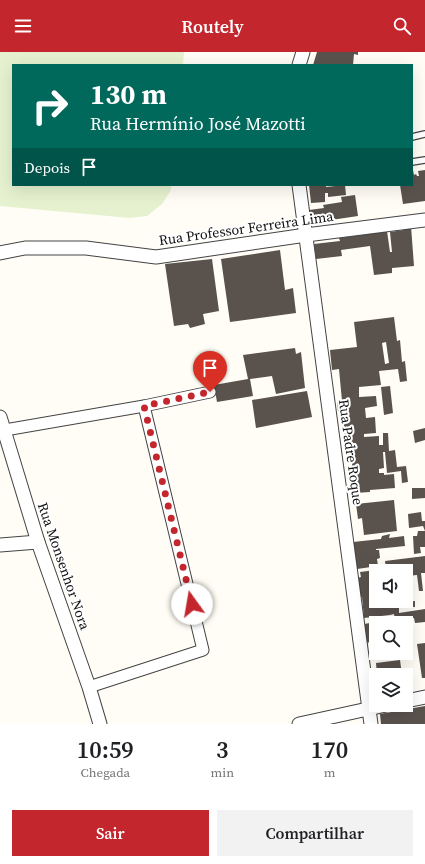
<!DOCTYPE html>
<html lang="pt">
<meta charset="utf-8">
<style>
:root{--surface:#fff;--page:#f2f2f2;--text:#202124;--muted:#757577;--accent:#c4262e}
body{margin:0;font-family:"Source Serif 4",serif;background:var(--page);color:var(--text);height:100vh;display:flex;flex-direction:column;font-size:15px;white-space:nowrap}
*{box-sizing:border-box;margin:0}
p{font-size:13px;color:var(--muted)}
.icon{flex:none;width:22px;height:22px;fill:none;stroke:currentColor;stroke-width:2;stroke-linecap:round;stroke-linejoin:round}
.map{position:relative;height:672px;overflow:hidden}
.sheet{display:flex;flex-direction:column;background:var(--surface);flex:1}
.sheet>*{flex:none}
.top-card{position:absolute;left:12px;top:12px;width:401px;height:122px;border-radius:0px;box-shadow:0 4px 16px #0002;background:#00695c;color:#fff;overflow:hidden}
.controls{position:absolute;left:369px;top:512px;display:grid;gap:8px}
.controls a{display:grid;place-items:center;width:44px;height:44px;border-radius:0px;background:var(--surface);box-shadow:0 4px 16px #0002;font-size:20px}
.pin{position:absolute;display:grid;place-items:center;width:34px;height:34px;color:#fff;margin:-41px -17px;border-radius:50% 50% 50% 0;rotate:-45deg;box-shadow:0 0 4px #0007}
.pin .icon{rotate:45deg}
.me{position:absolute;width:44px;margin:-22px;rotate:347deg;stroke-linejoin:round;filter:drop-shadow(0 0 3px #0008)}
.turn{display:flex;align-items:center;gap:14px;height:84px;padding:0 12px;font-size:18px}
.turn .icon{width:52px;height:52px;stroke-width:2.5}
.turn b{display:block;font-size:28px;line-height:34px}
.then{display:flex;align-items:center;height:38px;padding:0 12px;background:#0003;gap:8px;font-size:15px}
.eta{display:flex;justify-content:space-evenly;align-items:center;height:68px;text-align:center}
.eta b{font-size:24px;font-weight:600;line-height:28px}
.action{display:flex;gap:8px;margin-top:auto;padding:8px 12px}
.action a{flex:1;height:46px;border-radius:0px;background:var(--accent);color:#fff;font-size:16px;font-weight:600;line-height:46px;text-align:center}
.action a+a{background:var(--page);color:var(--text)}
header{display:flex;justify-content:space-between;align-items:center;height:52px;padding:0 12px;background:var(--accent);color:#fff;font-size:18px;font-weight:600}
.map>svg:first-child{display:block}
.pitch{fill:#e6f2cf}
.building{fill:#5a524d;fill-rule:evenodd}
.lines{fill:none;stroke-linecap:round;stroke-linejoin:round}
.service-casing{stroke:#444;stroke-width:8}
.minor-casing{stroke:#444;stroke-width:13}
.tertiary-casing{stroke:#444;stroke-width:15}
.service{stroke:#fff;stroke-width:5.5}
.minor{stroke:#fff;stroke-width:11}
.tertiary{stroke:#fff;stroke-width:13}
.route{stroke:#c4262e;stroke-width:7;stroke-dasharray:0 12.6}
.labels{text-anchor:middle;stroke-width:4;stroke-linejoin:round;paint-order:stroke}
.street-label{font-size:14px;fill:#111;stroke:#fff}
</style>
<header><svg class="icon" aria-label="menu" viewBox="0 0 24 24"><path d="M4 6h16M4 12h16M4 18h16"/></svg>Routely<svg class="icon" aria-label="search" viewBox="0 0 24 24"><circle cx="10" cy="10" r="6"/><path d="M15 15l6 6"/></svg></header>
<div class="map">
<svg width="425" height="672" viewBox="0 0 425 672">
<rect width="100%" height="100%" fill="#fffdf5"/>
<path class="pitch" d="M0,0H184L183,13H13V133H171V138L162,152L147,164L130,166L0,154Z"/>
<g class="building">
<path d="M317,0H358V3L354,2L353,13H313Z"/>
<path d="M412,118H413L414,123L416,122L417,124H419L418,119L425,118V149L403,152L400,133H412Z"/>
<path d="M309,133H326V135L345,133L346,143L328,145V141H325V150L311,151Z"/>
<path d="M355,143L358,164L311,171L309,158L324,156L323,153L342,150L341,145Z"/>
<path d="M411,174L414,214L392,216V221L374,223L370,194L341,198L342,204L316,207L314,192L340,189L339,186L369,182V179H387L390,200H392L390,180L404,178V175Z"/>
<path d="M280,198L285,238L293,236L296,261L230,270L221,207Z"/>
<path d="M212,207L219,259L203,262L205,272L190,276L188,272L174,274L165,212Z"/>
<path d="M394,265L397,289L400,288L402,310L405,309L407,329L400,330L398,317L379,319L381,333L359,335V345L376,344L377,354L365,356L366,366L375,365L376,381L364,382V385L379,384V393H383V381H388L389,399L395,398L397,415L406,414L408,430L402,431L401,419L387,421L385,400H383L384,416L379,417V421H384V423L394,422L395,436L370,438V440L355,441L351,402L346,403L343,359H338L337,349H342L339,317L332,318L330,298L357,295L354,270ZM386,290L389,311L385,312L382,291Z"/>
<path d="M295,296L296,302L301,300L305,336L276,342L272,324L250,327L253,344L217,350L214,333L248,327L243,303Z"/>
<path d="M390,334L393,361L384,363L381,335Z"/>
<path d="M307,339L312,365L256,376L252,348Z"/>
<path d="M425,376V388L415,391L413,379Z"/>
<path d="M412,436H425V446L412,447Z"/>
<path d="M394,448L397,479L364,483L362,466L358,467L356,452Z"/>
<path d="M421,460L422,469H425V495H420L421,501L414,502L413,484H417L418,479H425L423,474L409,476L408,462Z"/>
<path d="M390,482L389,486L404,484L405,494L376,497V498H379L380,506L377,507L378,514L357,517L353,490L381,487L382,484Z"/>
<path d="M425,504V521H421L423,539H419L417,523L406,524V519H378V518L386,517L385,509Z"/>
<path d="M376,518V549H382V550L373,551L374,555L380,554L381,551L415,549V555L399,556V561L425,557V570L415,571L414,566L407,567L409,583H406V571H380V570L395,568L394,562L390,563L364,566L362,545L359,546L357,526L361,525L360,520Z"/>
<path d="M376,570V601H389V602L373,604L371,590L366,591L364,572Z"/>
<path d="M425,591V626H422L417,592Z"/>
<path d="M400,608L402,623H381V622L377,623L376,611Z"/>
<path d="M425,654V672H381L380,662Z"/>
</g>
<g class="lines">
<defs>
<g id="service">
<path d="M412,85L425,82"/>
<path d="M412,110L425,108"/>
</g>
<g id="minor">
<path d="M5,378L144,354L210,340"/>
<path d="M89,635L203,598L144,354"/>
</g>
<g id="tertiary">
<path d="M299,13L303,0"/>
<path d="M299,133L371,672"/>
<path d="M0,201L25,196H86L156,205L306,183L425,168"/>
<path d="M0,365L38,490L89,635L100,672"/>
<path d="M0,493L38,490"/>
<path d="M406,649L425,645"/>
<path d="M299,672L386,653"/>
</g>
</defs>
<use href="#service" class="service-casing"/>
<use href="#minor" class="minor-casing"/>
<use href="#tertiary" class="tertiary-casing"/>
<use href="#service" class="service"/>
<use href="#minor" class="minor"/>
<use href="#tertiary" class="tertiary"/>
</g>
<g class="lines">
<path class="route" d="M192,552L144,354L210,340"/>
</g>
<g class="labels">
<g class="street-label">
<text transform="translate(246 176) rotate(-8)" y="5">Rua Professor Ferreira Lima</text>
<text transform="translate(351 400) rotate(82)" y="5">Rua Padre Roque</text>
<text transform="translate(64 514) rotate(71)" y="5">Rua Monsenhor Nora</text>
</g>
</g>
</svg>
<div class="controls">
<a><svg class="icon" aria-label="sound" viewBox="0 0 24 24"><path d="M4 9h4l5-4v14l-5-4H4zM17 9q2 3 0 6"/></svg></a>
<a><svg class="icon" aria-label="search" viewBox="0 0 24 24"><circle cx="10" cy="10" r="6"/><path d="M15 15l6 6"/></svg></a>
<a><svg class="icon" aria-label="layers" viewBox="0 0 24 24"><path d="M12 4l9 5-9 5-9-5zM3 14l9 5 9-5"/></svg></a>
</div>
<div class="pin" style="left:210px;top:340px;background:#d93025"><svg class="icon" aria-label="arrive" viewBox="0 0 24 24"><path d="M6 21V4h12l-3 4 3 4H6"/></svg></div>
<svg class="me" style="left:192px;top:552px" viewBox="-20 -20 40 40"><circle r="19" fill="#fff"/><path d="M0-13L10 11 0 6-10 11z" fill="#c4262e"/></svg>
<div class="top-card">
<div class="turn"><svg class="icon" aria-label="right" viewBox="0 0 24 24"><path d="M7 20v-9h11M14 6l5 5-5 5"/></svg><div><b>130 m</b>Rua Hermínio José Mazotti</div></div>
<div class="then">Depois<svg class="icon" aria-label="arrive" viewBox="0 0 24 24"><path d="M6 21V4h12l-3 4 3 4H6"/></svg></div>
</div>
</div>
<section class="sheet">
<div class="eta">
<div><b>10:59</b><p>Chegada</p></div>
<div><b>3</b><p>min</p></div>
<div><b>170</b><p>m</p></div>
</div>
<div class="action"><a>Sair</a><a>Compartilhar</a></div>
</section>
